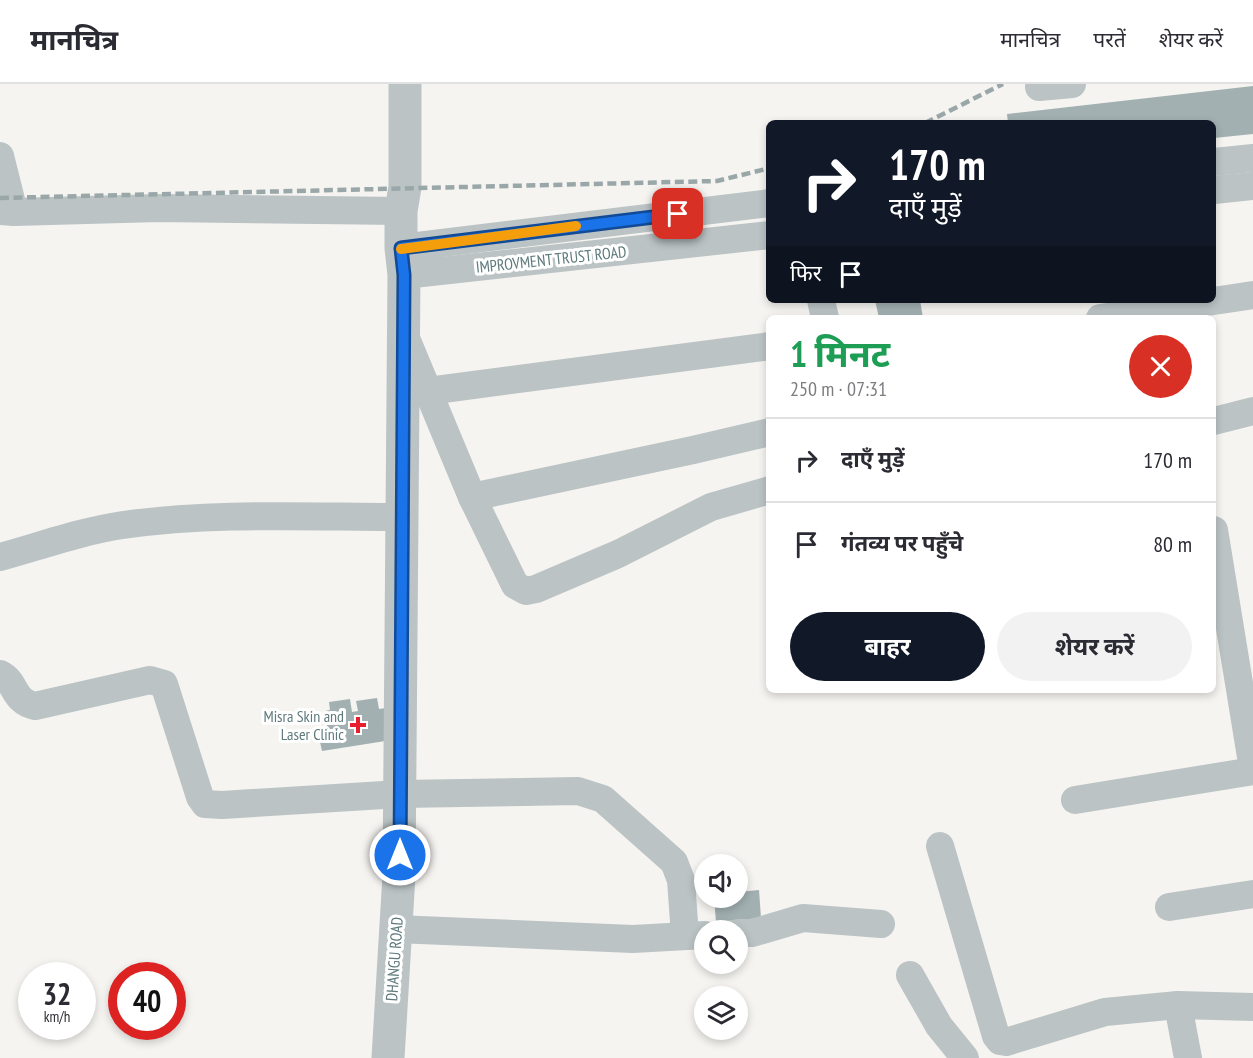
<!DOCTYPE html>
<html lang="hi">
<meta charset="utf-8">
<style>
:root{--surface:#fff;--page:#f2f2f3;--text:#2b2b33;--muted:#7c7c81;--line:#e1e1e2;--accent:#111827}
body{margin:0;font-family:"PT Sans Narrow","Noto Sans Devanagari",sans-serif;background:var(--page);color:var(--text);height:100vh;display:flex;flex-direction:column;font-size:22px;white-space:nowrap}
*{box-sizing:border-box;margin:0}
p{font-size:20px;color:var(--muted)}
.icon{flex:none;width:33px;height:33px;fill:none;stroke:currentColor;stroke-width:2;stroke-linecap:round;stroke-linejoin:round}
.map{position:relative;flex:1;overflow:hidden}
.panel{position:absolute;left:766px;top:231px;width:450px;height:378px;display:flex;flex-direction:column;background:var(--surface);border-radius:9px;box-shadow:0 3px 9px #0003}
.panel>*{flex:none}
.banner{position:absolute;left:766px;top:36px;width:450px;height:183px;border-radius:9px;box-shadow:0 3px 9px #0003;background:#111827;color:#fff;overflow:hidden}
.fabs{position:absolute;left:694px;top:770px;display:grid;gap:12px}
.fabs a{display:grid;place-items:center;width:54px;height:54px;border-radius:50%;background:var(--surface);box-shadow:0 3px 9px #0003;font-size:30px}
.speed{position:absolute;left:18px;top:878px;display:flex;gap:12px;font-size:30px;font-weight:700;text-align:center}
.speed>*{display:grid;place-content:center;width:78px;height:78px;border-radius:50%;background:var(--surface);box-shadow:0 3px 9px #0003;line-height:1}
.speed small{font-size:15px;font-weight:400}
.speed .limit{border:9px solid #d22;background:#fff;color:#111}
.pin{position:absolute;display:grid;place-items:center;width:51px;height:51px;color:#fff;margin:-26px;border-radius:12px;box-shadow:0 3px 9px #0006}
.me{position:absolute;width:66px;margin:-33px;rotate:0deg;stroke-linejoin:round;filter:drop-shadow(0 0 4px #0008)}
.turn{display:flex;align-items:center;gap:21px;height:126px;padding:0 24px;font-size:27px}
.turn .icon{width:78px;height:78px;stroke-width:2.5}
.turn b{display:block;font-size:42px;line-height:51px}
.then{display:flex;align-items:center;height:57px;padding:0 24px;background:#0003;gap:12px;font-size:22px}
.round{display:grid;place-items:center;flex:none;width:63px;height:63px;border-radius:32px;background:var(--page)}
.headline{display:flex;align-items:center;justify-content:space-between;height:102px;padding:0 24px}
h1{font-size:36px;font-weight:700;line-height:45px;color:#1e9e55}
.primary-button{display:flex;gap:12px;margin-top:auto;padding:12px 24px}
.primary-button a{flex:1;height:69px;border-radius:36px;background:var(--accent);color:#fff;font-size:24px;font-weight:700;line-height:69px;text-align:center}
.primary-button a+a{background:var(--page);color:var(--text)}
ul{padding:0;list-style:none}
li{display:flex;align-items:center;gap:18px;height:84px;padding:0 24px;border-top:2px solid var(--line)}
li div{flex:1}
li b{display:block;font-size:22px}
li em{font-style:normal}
header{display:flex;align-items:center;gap:36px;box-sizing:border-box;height:84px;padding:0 30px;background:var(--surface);border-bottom:2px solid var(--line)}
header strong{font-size:28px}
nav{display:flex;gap:33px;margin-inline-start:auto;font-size:21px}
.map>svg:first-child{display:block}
.building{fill:#a2b0b1}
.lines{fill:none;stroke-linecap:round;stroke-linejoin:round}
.minor{stroke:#bbc3c4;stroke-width:28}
.tertiary{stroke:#bbc3c4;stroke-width:33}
.rail{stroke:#9aa7a9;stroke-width:4.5;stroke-dasharray:9 4.5;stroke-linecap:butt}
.route-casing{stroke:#114b97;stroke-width:15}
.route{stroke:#1a73e8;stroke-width:10}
.slow{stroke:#f59e0b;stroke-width:10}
.poi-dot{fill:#e81d2d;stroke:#fff;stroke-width:2}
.labels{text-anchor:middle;stroke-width:6;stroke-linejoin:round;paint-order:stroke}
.street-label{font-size:16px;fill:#5f7a7d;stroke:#fff}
.poi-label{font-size:16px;fill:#5f7a7d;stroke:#fff;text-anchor:end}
</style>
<header>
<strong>मानचित्र</strong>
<nav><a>मानचित्र</a><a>परतें</a><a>शेयर करें</a></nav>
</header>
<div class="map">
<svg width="1253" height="974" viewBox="0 0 1253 974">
<rect width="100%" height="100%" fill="#f5f4f1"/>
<g class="building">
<path d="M1253,2V50L1214,54V39H1008L1007,30Z"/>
<path d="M875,216H920L923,234H879Z"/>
<path d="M377,614L379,625L393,623L398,655L322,667L320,658L329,657L325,627L330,626L329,618L350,615L352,628L358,627L356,617Z"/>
<path d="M759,806L761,834L716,838L714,813H738V808Z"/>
</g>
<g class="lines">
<g class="minor">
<path d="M1039,3L1072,0"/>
<path d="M0,72L14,128"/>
<path d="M1214,78L1253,74"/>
<path d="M1214,106L1253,102"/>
<path d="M0,127L14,128L159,124L401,127"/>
<path d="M401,164L770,119"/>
<path d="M404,191L770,151"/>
<path d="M821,216L825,234"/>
<path d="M1100,234L1253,211"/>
<path d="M405,252L472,413L515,501L526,507L536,505L618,470L711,423L770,406"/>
<path d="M428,307L770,262"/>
<path d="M1214,337L1253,327"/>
<path d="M472,413L693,366L770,348"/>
<path d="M1214,446L1253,685"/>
<path d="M0,473C40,462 82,447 123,441C215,428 309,433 401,433"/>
<path d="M0,590C17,598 12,617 35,622L150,596L164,600L200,713L205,720L222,721L400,710L578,707L603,715L674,778L681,796L685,852"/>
<path d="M1075,716L1253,687"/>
<path d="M940,762L996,952L1000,957L1006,958L1105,928L1178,921L1253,923"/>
<path d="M1169,823L1253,810"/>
<path d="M396,845L633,855L705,851"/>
<path d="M738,849H752L803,834L881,840"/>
<path d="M910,891L939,942L965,974"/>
<path d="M1178,921L1188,974"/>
</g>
<path class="tertiary" d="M388,974L399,791L404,191L401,164V127L405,103V0"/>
<g class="rail">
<path d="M925,39L1003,0"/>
<path d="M0,114L717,97L770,84"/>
</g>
</g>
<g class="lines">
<defs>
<path id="route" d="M400,771L404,191L401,164L678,130"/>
</defs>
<use href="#route" class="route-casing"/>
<use href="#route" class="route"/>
<path class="slow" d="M401,165L576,142"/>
</g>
<path class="poi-dot" d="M355 632h6v6h6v6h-6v6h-6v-6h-6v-6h6z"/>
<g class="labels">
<g class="street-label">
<text transform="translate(551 175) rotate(-6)" y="6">IMPROVMENT TRUST ROAD</text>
<text transform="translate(394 875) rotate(-86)" y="6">DHANGU ROAD</text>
</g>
<g class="poi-label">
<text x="344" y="638">Misra Skin and<tspan x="344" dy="18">Laser Clinic</tspan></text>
</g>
</g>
</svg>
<div class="fabs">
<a><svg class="icon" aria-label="sound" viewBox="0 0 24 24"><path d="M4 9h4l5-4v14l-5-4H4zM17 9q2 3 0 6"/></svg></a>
<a><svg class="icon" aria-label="search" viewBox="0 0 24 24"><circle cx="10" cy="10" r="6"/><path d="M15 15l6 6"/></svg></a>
<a><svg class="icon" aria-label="layers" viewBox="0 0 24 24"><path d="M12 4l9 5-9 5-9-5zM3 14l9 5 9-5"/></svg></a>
</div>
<div class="speed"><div>32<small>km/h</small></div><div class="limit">40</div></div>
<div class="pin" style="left:678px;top:130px;background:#d93025"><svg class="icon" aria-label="arrive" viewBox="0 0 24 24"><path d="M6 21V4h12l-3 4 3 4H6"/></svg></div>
<svg class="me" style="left:400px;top:771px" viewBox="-20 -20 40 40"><circle r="17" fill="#1a73e8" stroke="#fff" stroke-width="3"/><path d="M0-11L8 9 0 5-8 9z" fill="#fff"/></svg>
<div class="banner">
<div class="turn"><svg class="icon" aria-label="right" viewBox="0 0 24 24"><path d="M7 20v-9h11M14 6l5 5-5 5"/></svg><div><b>170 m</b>दाएँ मुड़ें</div></div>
<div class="then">फिर<svg class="icon" aria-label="arrive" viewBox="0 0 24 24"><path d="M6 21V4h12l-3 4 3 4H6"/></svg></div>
</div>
<section class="panel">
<div class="headline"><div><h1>1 मिनट</h1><p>250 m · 07:31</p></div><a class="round" style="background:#d93025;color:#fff"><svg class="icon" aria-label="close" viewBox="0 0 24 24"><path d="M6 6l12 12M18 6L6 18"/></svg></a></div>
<ul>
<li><svg class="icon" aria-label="right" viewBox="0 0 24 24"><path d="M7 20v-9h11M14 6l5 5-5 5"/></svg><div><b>दाएँ मुड़ें</b></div><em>170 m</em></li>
<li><svg class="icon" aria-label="arrive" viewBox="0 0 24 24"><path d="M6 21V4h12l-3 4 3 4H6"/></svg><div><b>गंतव्य पर पहुँचे</b></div><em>80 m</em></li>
</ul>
<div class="primary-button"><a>बाहर</a><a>शेयर करें</a></div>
</section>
</div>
